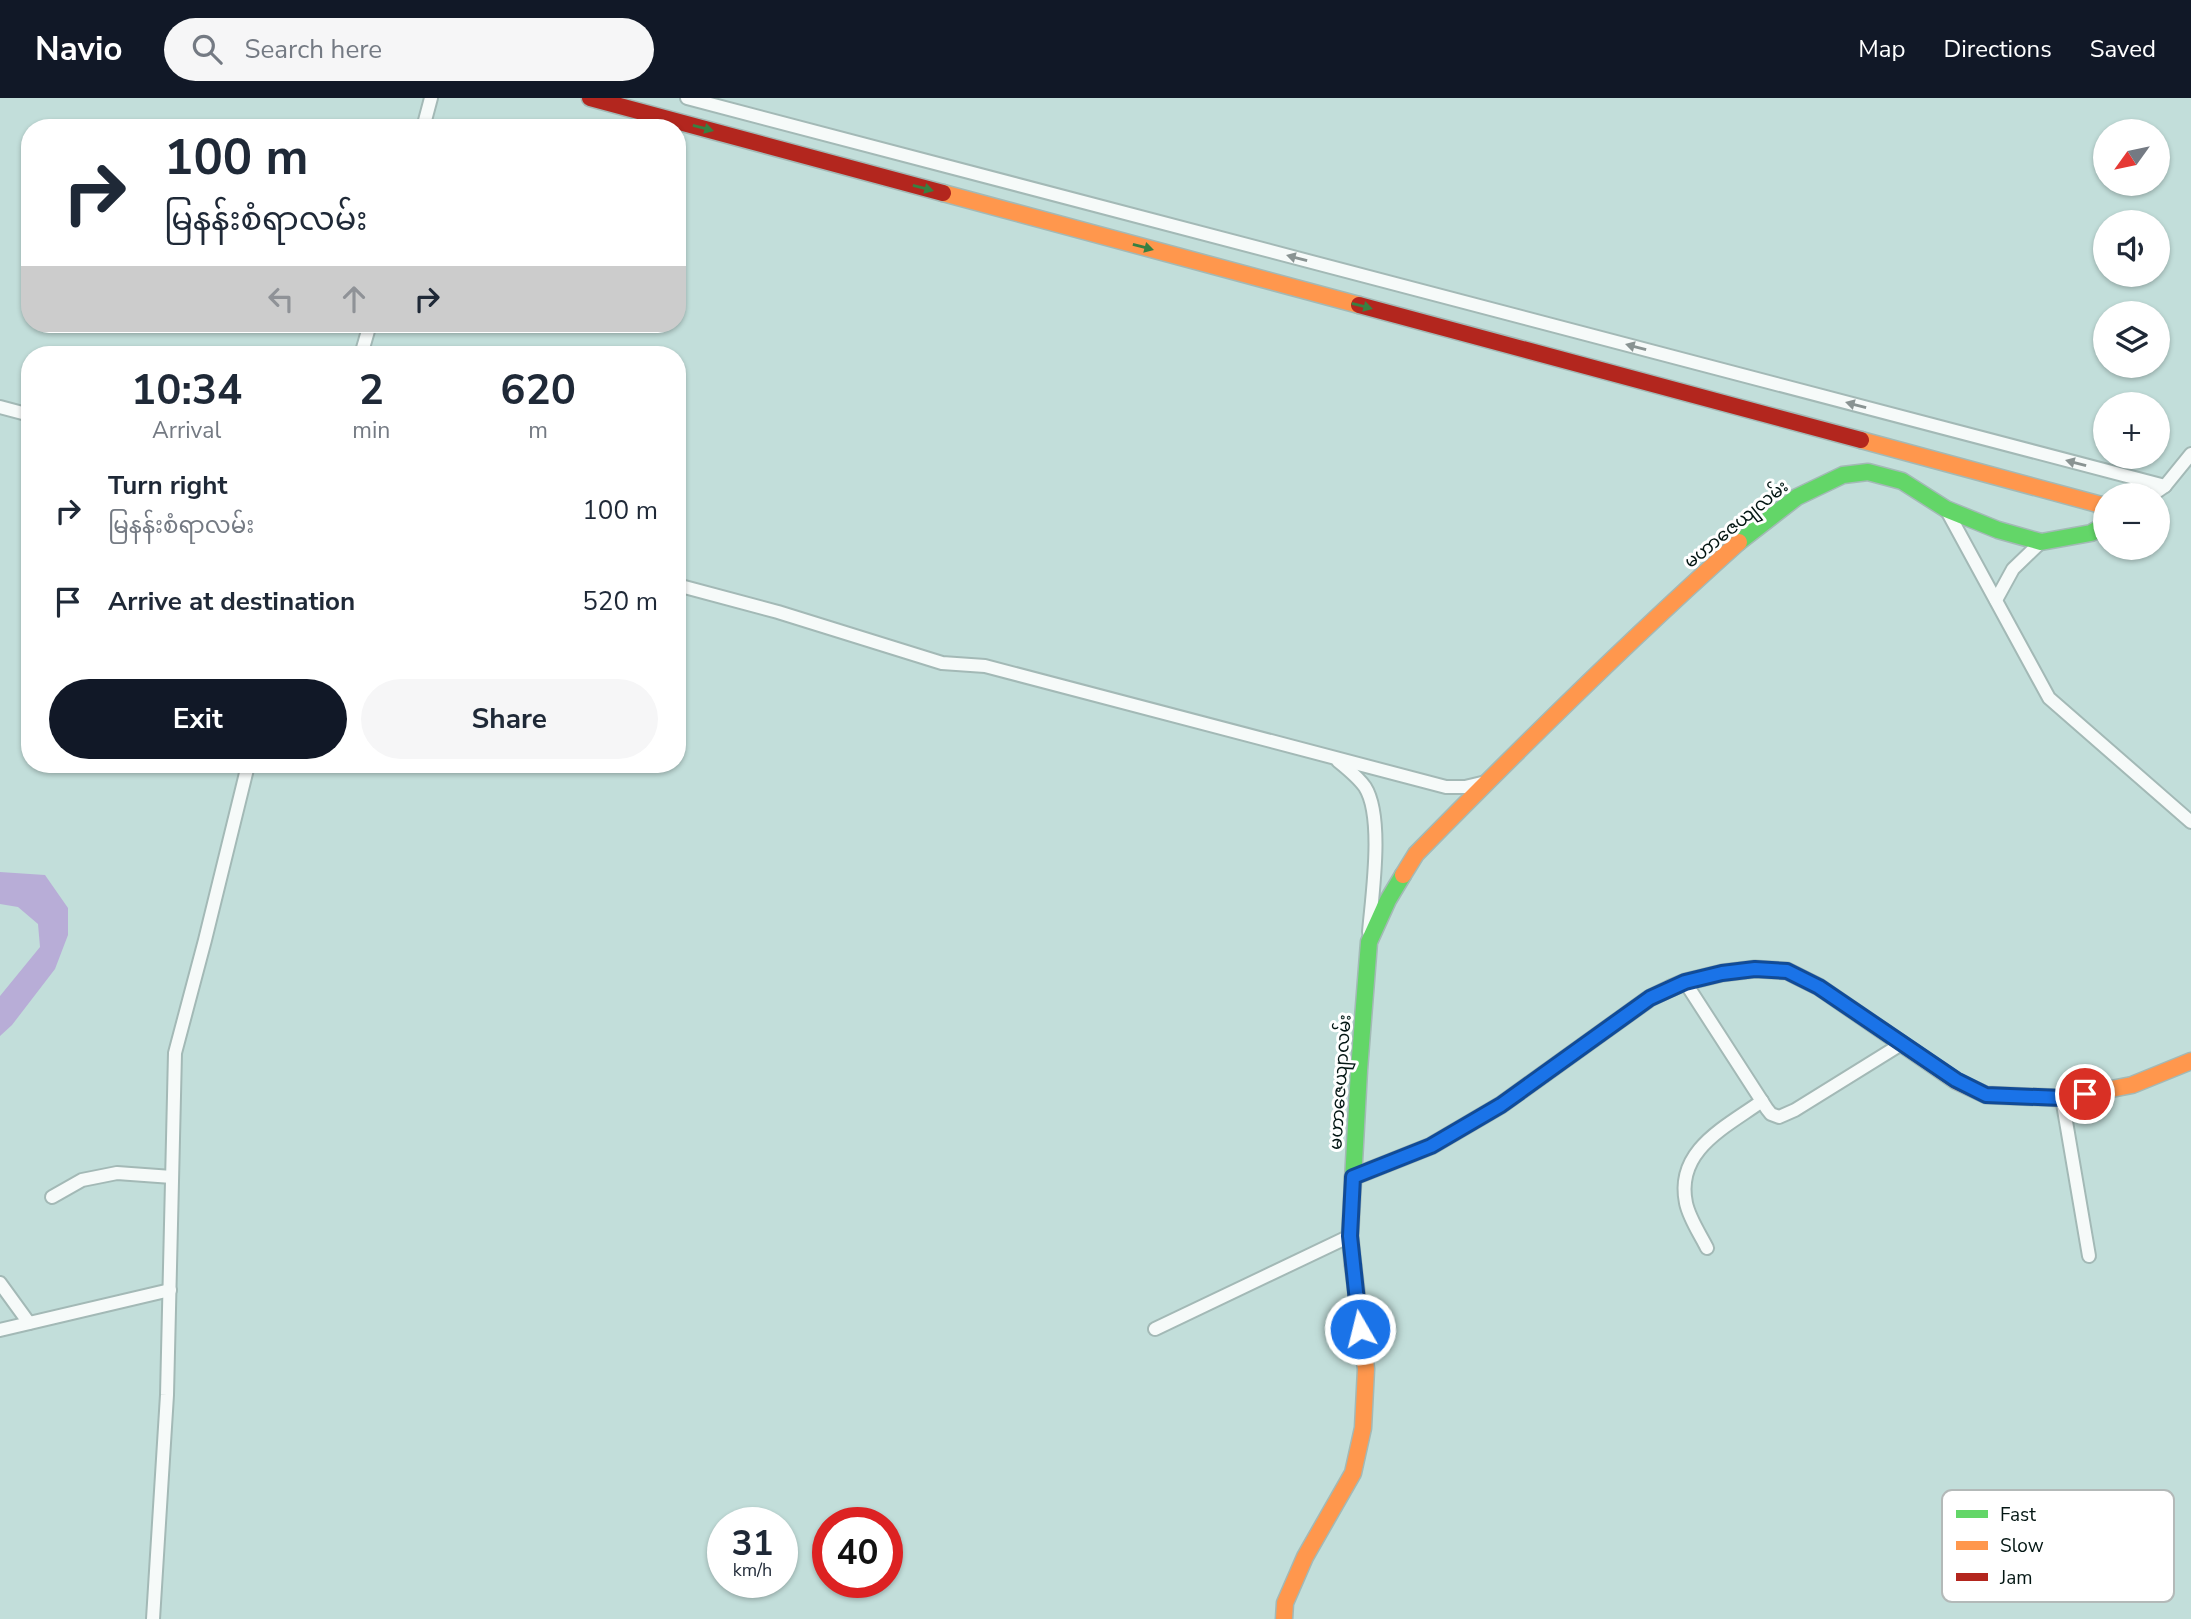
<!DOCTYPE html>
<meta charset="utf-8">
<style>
:root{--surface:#fff;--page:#f6f6f7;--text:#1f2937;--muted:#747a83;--accent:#111827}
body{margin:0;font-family:"Nunito Sans","Noto Sans Myanmar",sans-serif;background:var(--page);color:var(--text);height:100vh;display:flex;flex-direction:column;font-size:26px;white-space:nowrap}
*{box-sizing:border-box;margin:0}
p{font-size:23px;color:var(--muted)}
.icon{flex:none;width:38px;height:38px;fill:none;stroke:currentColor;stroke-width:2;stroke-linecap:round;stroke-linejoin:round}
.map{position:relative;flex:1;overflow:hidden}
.panel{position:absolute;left:21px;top:248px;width:665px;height:427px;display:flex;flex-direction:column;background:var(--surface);border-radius:28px;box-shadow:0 2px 5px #0004}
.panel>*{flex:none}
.guide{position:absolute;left:21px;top:21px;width:665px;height:214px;border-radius:28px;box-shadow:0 2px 5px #0004;background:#fff;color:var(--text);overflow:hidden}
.needle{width:46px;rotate:237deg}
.tools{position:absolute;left:2093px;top:21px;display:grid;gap:14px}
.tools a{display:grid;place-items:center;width:77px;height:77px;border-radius:50%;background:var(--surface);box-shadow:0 2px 5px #0004;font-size:35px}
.speed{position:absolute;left:707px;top:1409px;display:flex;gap:14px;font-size:35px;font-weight:700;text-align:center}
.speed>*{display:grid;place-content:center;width:91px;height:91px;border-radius:50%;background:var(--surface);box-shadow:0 2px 5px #0004;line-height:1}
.speed small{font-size:18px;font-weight:400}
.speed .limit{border:10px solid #d22;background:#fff;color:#111}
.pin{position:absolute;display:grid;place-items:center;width:60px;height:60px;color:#fff;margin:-30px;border:4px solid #fff;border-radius:50%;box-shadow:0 2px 7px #0007}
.me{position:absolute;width:77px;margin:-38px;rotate:352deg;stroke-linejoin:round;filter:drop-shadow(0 0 5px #0008)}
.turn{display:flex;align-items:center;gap:24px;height:147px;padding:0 28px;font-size:32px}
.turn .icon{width:91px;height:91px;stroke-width:2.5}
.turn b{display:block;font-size:49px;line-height:60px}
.lanes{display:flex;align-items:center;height:66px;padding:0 28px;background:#0003;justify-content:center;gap:35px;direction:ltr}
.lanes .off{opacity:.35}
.eta{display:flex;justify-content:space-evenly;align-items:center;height:119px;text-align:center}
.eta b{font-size:42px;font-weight:700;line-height:49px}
.button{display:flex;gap:14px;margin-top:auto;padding:14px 28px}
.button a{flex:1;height:80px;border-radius:42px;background:var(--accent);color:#fff;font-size:28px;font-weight:700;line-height:80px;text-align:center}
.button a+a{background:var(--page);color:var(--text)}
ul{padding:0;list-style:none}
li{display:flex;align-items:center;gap:21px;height:91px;padding:0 28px}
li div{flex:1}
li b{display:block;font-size:26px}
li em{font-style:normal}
header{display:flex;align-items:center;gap:42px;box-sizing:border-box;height:98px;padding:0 35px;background:var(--accent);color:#fff}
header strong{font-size:33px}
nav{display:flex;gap:38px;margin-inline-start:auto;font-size:24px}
.search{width:490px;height:63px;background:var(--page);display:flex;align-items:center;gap:18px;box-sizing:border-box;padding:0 24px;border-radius:38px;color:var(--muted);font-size:26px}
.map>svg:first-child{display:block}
.water{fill:#b8add7}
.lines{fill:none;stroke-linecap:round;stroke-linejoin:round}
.street-casing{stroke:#a3b9b6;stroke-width:16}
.fast-casing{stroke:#a3b9b6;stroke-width:19}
.slow-casing{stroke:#a3b9b6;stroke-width:19}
.jam-casing{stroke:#a3b9b6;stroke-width:19}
.street{stroke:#f6faf9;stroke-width:12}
.fast{stroke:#63d668;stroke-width:16}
.slow{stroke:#ff974d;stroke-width:16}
.jam{stroke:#b3261e;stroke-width:16}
.oneway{fill:#388042}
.oneway2{fill:#899392}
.route-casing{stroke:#114b97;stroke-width:18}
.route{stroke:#1a73e8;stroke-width:12}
.labels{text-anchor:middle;stroke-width:6;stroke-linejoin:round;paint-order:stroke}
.street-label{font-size:18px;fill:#031613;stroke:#fff}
.key{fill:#fff;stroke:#b3b9b8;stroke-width:2}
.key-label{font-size:19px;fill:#031613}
</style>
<header>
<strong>Navio</strong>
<div class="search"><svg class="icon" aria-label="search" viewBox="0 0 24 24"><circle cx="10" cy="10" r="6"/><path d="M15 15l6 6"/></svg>Search here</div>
<nav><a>Map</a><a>Directions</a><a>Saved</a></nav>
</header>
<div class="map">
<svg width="2191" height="1521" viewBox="0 0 2191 1521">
<rect width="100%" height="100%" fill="#c2deda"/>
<path class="water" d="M0,774L45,777L68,810V837L55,871L12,927L0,938V898L40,849L38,826L18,809L0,806Z"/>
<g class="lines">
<defs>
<g id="street">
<path d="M687,0L2165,388"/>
<path d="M423,30L431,0"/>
<path d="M361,257L370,226"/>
<path d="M0,309L30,317"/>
<path d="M2152,397L2165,388L2191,356"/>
<path d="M1946,411L2049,600L2191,724"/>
<path d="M677,487L778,514L942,565L985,568L1446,689H1465L1486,684"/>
<path d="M1996,502L2013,471L2041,444"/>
<path d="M1338,663C1348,671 1358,679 1365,689C1384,719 1372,798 1369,834"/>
<path d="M1685,884L1767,1011L1771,1016L1779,1019L1795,1012L1903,945"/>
<path d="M2062,1000L2089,1158"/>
<path d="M52,1099L82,1082L117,1075L172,1079"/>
<path d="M1707,1150C1700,1136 1689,1120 1686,1105C1675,1052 1726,1029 1762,1003"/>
<path d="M0,1185L29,1225"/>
<path d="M1155,1231L1350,1138"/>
<path d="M0,1232L170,1192"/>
<path d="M153,1521L167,1297L175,955L205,842L248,667"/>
</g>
<g id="fast">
<path d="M1739,444L1797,399L1843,377L1868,374L1902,383L1946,411L1998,432L2041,444L2091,435L2105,427"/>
<path d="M1353,1167L1350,1138L1359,972L1369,844L1388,802L1403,777"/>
</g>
<g id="slow">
<path d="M943,95L1359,207"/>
<path d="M1861,342L2105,408"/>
<path d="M1403,777L1416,756C1521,649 1627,544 1739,444"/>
<path d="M2075,998L2132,987L2191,963"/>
<path d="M1353,1079L1431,1048L1501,1007L1650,900L1671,890"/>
<path d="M1284,1521L1285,1505L1305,1459L1353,1375L1363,1330L1366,1271L1353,1167"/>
</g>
<g id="jam">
<path d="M590,0L943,95"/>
<path d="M1359,207L1861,342"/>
<path d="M1671,890L1685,884L1722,875L1755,871L1787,873L1819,889L1956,983L1986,997L2062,1000L2075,998"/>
</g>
</defs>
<use href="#street" class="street-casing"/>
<use href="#fast" class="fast-casing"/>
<use href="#slow" class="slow-casing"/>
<use href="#jam" class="jam-casing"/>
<use href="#street" class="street"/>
<use href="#fast" class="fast"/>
<use href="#slow" class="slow"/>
<use href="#jam" class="jam"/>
</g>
<defs><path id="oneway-solid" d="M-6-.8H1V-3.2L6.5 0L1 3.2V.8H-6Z" transform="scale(1.75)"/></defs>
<g class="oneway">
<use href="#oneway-solid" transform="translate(703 30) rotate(15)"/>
<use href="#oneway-solid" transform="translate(923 90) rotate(15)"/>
<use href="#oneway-solid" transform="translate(1143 149) rotate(15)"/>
<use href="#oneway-solid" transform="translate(1362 208) rotate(15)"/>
</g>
<g class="oneway2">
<use href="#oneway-solid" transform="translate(1297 160) rotate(-165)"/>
<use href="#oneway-solid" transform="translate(1636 249) rotate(-165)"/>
<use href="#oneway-solid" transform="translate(1856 307) rotate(-165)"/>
<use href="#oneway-solid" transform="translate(2076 365) rotate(-165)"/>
</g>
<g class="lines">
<defs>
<path id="route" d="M1360,1231L1350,1138L1353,1079L1431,1048L1501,1007L1650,900L1685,884L1722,875L1755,871L1787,873L1819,889L1956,982L1986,997L2062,1000L2085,996"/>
</defs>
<use href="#route" class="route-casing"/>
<use href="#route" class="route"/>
</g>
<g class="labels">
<g class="street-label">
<text transform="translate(1736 426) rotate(-39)" y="6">မဟာဇေယျလမ်း</text>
<text transform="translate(1340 984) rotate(-86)" y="6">မဟာဇေယျာလမ်း</text>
</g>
</g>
<rect x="1942" y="1392" width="232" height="112" rx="10" class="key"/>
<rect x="1956" y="1412" width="32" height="8" fill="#63d668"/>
<rect x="1956" y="1443" width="32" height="9" fill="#ff974d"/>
<rect x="1956" y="1475" width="32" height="8" fill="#b3261e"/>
<g class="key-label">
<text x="2000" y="1423">Fast</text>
<text x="2000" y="1454">Slow</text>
<text x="2000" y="1486">Jam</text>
</g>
</svg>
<div class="tools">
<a><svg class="needle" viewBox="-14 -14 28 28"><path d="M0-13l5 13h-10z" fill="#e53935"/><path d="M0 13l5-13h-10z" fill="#747a83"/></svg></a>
<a><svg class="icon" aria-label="sound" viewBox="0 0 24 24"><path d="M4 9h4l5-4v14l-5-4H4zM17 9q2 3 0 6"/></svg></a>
<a><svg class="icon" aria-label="layers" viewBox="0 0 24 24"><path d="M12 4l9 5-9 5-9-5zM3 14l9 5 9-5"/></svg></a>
<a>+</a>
<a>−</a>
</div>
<div class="speed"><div>31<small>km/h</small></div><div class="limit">40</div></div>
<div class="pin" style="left:2085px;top:996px;background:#d93025"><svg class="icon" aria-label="arrive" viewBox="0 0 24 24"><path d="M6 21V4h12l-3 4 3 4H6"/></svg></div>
<svg class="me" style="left:1360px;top:1231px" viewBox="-20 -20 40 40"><circle r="17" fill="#1a73e8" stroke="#fff" stroke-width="3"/><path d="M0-11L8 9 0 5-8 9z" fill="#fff"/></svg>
<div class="guide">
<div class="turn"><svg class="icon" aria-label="right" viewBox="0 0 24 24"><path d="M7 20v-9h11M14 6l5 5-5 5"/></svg><div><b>100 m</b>မြနန်းစံရာလမ်း</div></div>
<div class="lanes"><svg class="icon off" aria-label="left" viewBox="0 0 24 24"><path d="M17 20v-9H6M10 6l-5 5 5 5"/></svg><svg class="icon off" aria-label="ahead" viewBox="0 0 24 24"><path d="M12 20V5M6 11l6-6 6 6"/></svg><svg class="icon" aria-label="right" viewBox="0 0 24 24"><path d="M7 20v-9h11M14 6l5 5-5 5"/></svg></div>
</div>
<section class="panel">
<div class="eta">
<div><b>10:34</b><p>Arrival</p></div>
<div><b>2</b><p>min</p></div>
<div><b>620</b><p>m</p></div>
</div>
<ul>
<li><svg class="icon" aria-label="right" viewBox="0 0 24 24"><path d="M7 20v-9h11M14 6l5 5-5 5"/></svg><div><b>Turn right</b><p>မြနန်းစံရာလမ်း</p></div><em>100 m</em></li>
<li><svg class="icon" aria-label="arrive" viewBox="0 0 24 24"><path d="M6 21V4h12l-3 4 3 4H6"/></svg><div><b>Arrive at destination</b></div><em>520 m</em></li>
</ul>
<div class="button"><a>Exit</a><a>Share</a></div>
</section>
</div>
